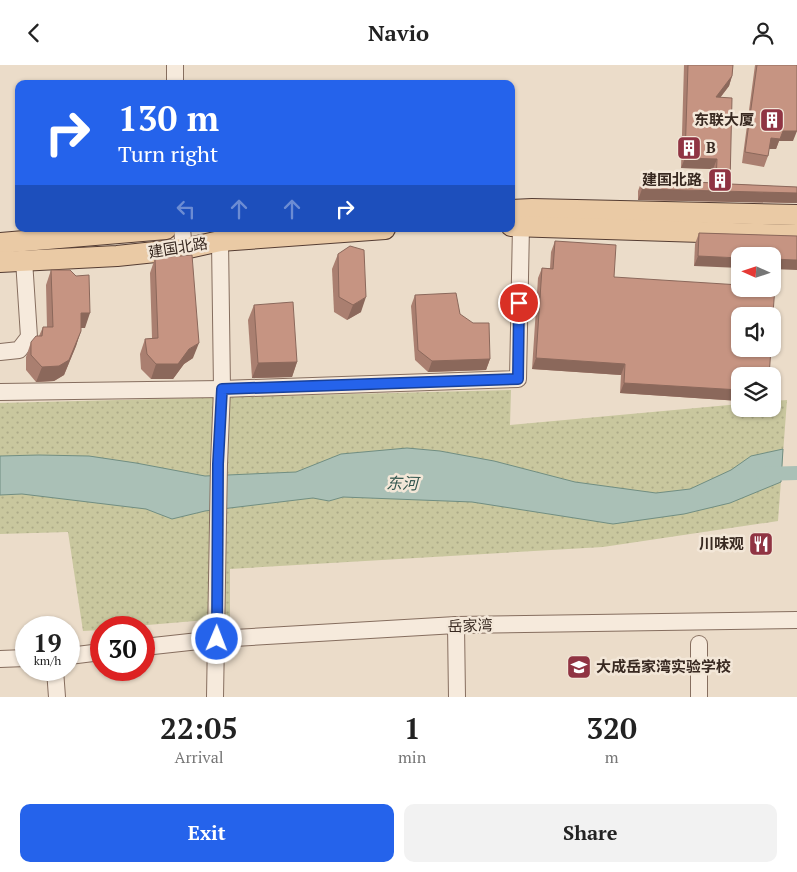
<!DOCTYPE html>
<meta charset="utf-8">
<style>
:root{--surface:#fff;--page:#f2f2f2;--text:#222;--muted:#767676;--accent:#2563eb}
body{margin:0;font-family:"PT Serif","Noto Sans SC",serif;background:var(--page);color:var(--text);height:100vh;display:flex;flex-direction:column;font-size:19px;white-space:nowrap}
*{box-sizing:border-box;margin:0}
p{font-size:16px;color:var(--muted)}
.icon{flex:none;width:28px;height:28px;fill:none;stroke:currentColor;stroke-width:2;stroke-linecap:round;stroke-linejoin:round}
.map{position:relative;height:632px;overflow:hidden}
.panel{display:flex;flex-direction:column;background:var(--surface);flex:1}
.panel>*{flex:none}
.top-card{position:absolute;left:15px;top:15px;width:500px;height:152px;border-radius:10px;box-shadow:0 1px 4px #0004;background:#2563eb;color:#fff;overflow:hidden}
.needle{width:32px;rotate:273deg}
.tools{position:absolute;left:731px;top:182px;display:grid;gap:10px}
.tools a{display:grid;place-items:center;width:50px;height:50px;border-radius:10px;background:var(--surface);box-shadow:0 1px 4px #0004;font-size:25px}
.speed{position:absolute;left:15px;top:551px;display:flex;gap:10px;font-size:25px;font-weight:700;text-align:center}
.speed>*{display:grid;place-content:center;width:65px;height:65px;border-radius:50%;background:var(--surface);box-shadow:0 1px 4px #0004;line-height:1}
.speed small{font-size:12px;font-weight:400}
.speed .limit{border:8px solid #d22;background:#fff;color:#111}
.pin{position:absolute;display:grid;place-items:center;width:42px;height:42px;color:#fff;margin:-21px;border:2px solid #fff;border-radius:50%;box-shadow:0 1px 5px #0007}
.me{position:absolute;width:55px;margin:-28px;rotate:1deg;stroke-linejoin:round;filter:drop-shadow(0 0 4px #0008)}
.turn{display:flex;align-items:center;gap:18px;height:105px;padding:0 20px;font-size:22px}
.turn .icon{width:65px;height:65px;stroke-width:2.5}
.turn b{display:block;font-size:35px;line-height:42px}
.lanes{display:flex;align-items:center;height:48px;padding:0 20px;background:#0003;justify-content:center;gap:25px;direction:ltr}
.lanes .off{opacity:.35}
.eta{display:flex;justify-content:space-evenly;align-items:center;height:85px;text-align:center}
.eta b{font-size:30px;font-weight:700;line-height:35px}
.primary-button{display:flex;gap:10px;margin-top:auto;padding:10px 20px}
.primary-button a{flex:1;height:58px;border-radius:10px;background:var(--accent);color:#fff;font-size:20px;font-weight:700;line-height:58px;text-align:center}
.primary-button a+a{background:var(--page);color:var(--text)}
header{display:flex;justify-content:space-between;align-items:center;height:65px;padding:0 20px;background:var(--surface);font-size:22px;font-weight:700}
.map>svg:first-child{display:block}
.green{fill:url(#green-dots)}
.water{fill:#aac0b6;stroke:#718e82}
.lines{fill:none;stroke-linecap:round;stroke-linejoin:round}
.canal{stroke:#aac0b6;stroke-width:14}
.minor-casing{stroke:#866e5f;stroke-width:18}
.major-casing{stroke:#553d33;stroke-width:22}
.minor{stroke:#f6eadc;stroke-width:16}
.major{stroke:#eacaa5;stroke-width:20}
.wall{fill:#aa7f70}
.shaded-wall{fill:#8b685b}
.building{fill:#c69482;stroke:#8b685b}
.route-casing{stroke:#184099;stroke-width:12}
.route{stroke:#2563eb;stroke-width:9}
.labels{text-anchor:middle;stroke-width:5;stroke-linejoin:round;paint-order:stroke}
.poi-label{font-size:15px;font-weight:bold;fill:#382921;stroke:#f3e7d8;text-anchor:end}
.street-label{font-size:15px;fill:#382921;stroke:#f3e7d8}
.water-label{font-size:16px;font-style:italic;fill:#32564e;stroke:#f3e7d8}
</style>
<header><svg class="icon" aria-label="back" viewBox="0 0 24 24"><path d="M15 5l-7 7 7 7"/></svg>Navio<svg class="icon" aria-label="person" viewBox="0 0 24 24"><circle cx="12" cy="8" r="4"/><path d="M4 21q1-7 8-7t8 7"/></svg></header>
<div class="map">
<svg width="797" height="632" viewBox="0 0 797 632">
<defs>
<pattern id="green-dots" width="8" height="8" patternUnits="userSpaceOnUse" patternTransform="scale(1.25)"><rect width="8" height="8" fill="#c9c79e"/><path d="M2 2h.1M6 6h.1" fill="none" stroke="#adab88" stroke-width="1.8" stroke-linecap="round"/></pattern>
</defs>
<rect width="100%" height="100%" fill="#ebdcc9"/>
<path class="green" d="M511,325L510,360L740,339V344H772L773,336L787,335L778,456L603,482L230,504V553L124,562H101V565L83,566L68,467L0,469V338Z"/>
<path class="water" d="M407,383L440,386L494,396L575,417L656,428L690,424L731,405L751,391L783,384L781,417L730,438L684,449L613,459L472,437L343,432L329,436L313,433L205,446L172,454L146,444L22,429L0,430V391L39,390L89,391L136,398L205,411L296,407L341,389Z"/>
<g class="lines">
<path class="canal" d="M763,409L797,408"/>
<defs>
<g id="minor">
<path d="M175,0V19"/>
<path d="M182,164L184,184"/>
<path d="M0,287L19,285L29,272L24,195"/>
<path d="M0,327L222,324L518,314L521,161"/>
<path d="M456,560L457,632"/>
<path d="M144,582L217,574L456,560L797,555"/>
<path d="M69,591L101,587"/>
<path d="M0,594L26,593"/>
<path d="M55,605L57,632"/>
<path d="M215,632L219,399L222,324L220,176"/>
<path d="M699,632V579"/>
</g>
<g id="major">
<path d="M511,145L532,144L797,150"/>
<path d="M511,161L797,170"/>
<path d="M0,178L166,164"/>
<path d="M0,197L117,191L184,184L220,176L385,164"/>
</g>
</defs>
<use href="#minor" class="minor-casing"/>
<use href="#major" class="major-casing"/>
<use href="#minor" class="minor"/>
<use href="#major" class="major"/>
</g>
<g class="wall">
<path d="M684,0H733L732,11L729,21L720,33L730,119L797,122V138L638,135V126L642,115L713,118V104L681,103Z"/>
<path d="M755,0H757L793,76H779L776,84H769L768,91L764,102L742,98Z"/>
<path d="M699,168L797,171L694,201L695,179Z"/>
<path d="M555,176L614,212L740,311V336L620,328L621,310L532,304L538,213L542,203H550L551,187Z"/>
<path d="M338,189L361,247L347,255L334,247L332,204Z"/>
<path d="M155,193L193,293L184,299L173,314H151L141,304L140,289L145,274L152,273L150,208Z"/>
<path d="M51,205L85,263H81L76,281L64,310L54,316L36,317L26,305V292L31,277L39,271L43,262H47L46,220Z"/>
<path d="M415,230L460,249L490,294L486,305L428,307L415,295L411,241Z"/>
<path d="M254,240L297,297L292,312L252,313L248,255Z"/>
</g>
<g class="shaded-wall">
<path d="M732,11L729,21L712,43L716,32Z"/>
<path d="M783,66H797L793,76H779L776,84H767L771,73Z"/>
<path d="M685,93L717,94L713,104L681,103Z"/>
<path d="M642,124L797,128V138L638,135Z"/>
<path d="M698,191L740,193V203L694,201Z"/>
<path d="M772,194L797,195V205L772,204Z"/>
<path d="M366,232L361,247L347,255L353,240Z"/>
<path d="M81,248H90L85,263H75Z"/>
<path d="M81,266L76,281L64,310L54,316L36,317L42,302Z"/>
<path d="M199,278L193,293L184,299L173,314H151L156,299L189,284Z"/>
<path d="M536,293L625,299L621,310L532,304Z"/>
<path d="M490,294L486,305L428,307L432,296Z"/>
<path d="M297,297L292,312L252,313L258,298Z"/>
<path d="M624,318L740,325V336L620,328Z"/>
</g>
<g class="building">
<path d="M688,0H733L732,11L716,32L732,33L730,119L797,122V128L642,124V115L716,118L717,94L685,93Z"/>
<path d="M757,0H797V66H783L780,74L771,73L768,91L745,87Z"/>
<path d="M699,168L797,171V195L772,194V191H740V193L698,191Z"/>
<path d="M555,176L616,180L614,212L740,220V224H772V222H775L772,261V251H740V284H771L769,311H740V325L624,318L625,299L536,293L542,203L553,204Z"/>
<path d="M350,181L364,185L366,232L353,240L339,232L338,189Z"/>
<path d="M192,190L199,278L189,284L178,299H156L147,289L145,274L158,273L155,193Z"/>
<path d="M51,205H70L76,211L89,210L90,248H81V266L69,295L59,301L42,302L31,290V277L36,271H42L43,262H53Z"/>
<path d="M456,228L460,249L473,258H489L490,294L432,296L418,285L415,230Z"/>
<path d="M293,237L297,297L258,298L254,240Z"/>
</g>
<g class="lines">
<defs>
<path id="route" d="M217,574L218,399L222,324L518,314L519,238"/>
</defs>
<use href="#route" class="route-casing"/>
<use href="#route" class="route"/>
</g>
<defs>
<symbol id="building-square" viewBox="-11 -11 22 22"><rect x="-9" y="-9" width="18" height="18" rx="4" fill="#903443" stroke="#f3e7d8"/><path d="M-4-6H4V6H1V3H-1V6H-4ZM-2.5-4.3h1.7v1.8h-1.7ZM.8-4.3h1.7v1.8H.8ZM-2.5-1h1.7V.8h-1.7ZM.8-1h1.7V.8H.8Z" fill="#fff"/></symbol>
<symbol id="restaurant-square" viewBox="-11 -11 22 22"><rect x="-9" y="-9" width="18" height="18" rx="4" fill="#903443" stroke="#f3e7d8"/><path d="M-5-6h1v4h1v-4h1v4h1v-4h1v5L-1.5 .5V6h-2V.5L-5-1ZM5-6V6H3V1.5H1.5Q1.5-4 5-6Z" fill="#fff"/></symbol>
<symbol id="school-square" viewBox="-11 -11 22 22"><rect x="-9" y="-9" width="18" height="18" rx="4" fill="#903443" stroke="#f3e7d8"/><path d="M0-5L7-2L0 1L-7-2ZM-4 1L0 2.5L4 1V4Q0 6-4 4Z" fill="#fff"/></symbol>
</defs>
<g fill-rule="evenodd">
<use href="#building-square" x="758" y="41" width="28" height="28"/>
<use href="#building-square" x="675" y="69" width="28" height="28"/>
<use href="#building-square" x="706" y="101" width="28" height="28"/>
<use href="#restaurant-square" x="747" y="465" width="28" height="28"/>
<use href="#school-square" x="565" y="588" width="28" height="28"/>
</g>
<g class="labels">
<g class="poi-label">
<text x="754" y="60">东联大厦</text>
<text x="706" y="88" text-anchor="start">B</text>
<text x="702" y="120">建国北路</text>
<text x="744" y="484">川味观</text>
<text x="596" y="607" text-anchor="start">大成岳家湾实验学校</text>
</g>
<g class="street-label">
<text transform="translate(178 183) rotate(-9)" y="5">建国北路</text>
<text transform="translate(470 561) rotate(-2)" y="5">岳家湾</text>
</g>
<g class="water-label">
<text transform="translate(402 418) rotate(1)" y="6">东河</text>
</g>
</g>
</svg>
<div class="tools">
<a><svg class="needle" viewBox="-14 -14 28 28"><path d="M0-13l5 13h-10z" fill="#e53935"/><path d="M0 13l5-13h-10z" fill="#767676"/></svg></a>
<a><svg class="icon" aria-label="sound" viewBox="0 0 24 24"><path d="M4 9h4l5-4v14l-5-4H4zM17 9q2 3 0 6"/></svg></a>
<a><svg class="icon" aria-label="layers" viewBox="0 0 24 24"><path d="M12 4l9 5-9 5-9-5zM3 14l9 5 9-5"/></svg></a>
</div>
<div class="speed"><div>19<small>km/h</small></div><div class="limit">30</div></div>
<div class="pin" style="left:519px;top:238px;background:#d93025"><svg class="icon" aria-label="arrive" viewBox="0 0 24 24"><path d="M6 21V4h12l-3 4 3 4H6"/></svg></div>
<svg class="me" style="left:217px;top:574px" viewBox="-20 -20 40 40"><circle r="17" fill="#2563eb" stroke="#fff" stroke-width="3"/><path d="M0-11L8 9 0 5-8 9z" fill="#fff"/></svg>
<div class="top-card">
<div class="turn"><svg class="icon" aria-label="right" viewBox="0 0 24 24"><path d="M7 20v-9h11M14 6l5 5-5 5"/></svg><div><b>130 m</b>Turn right</div></div>
<div class="lanes"><svg class="icon off" aria-label="left" viewBox="0 0 24 24"><path d="M17 20v-9H6M10 6l-5 5 5 5"/></svg><svg class="icon off" aria-label="ahead" viewBox="0 0 24 24"><path d="M12 20V5M6 11l6-6 6 6"/></svg><svg class="icon off" aria-label="ahead" viewBox="0 0 24 24"><path d="M12 20V5M6 11l6-6 6 6"/></svg><svg class="icon" aria-label="right" viewBox="0 0 24 24"><path d="M7 20v-9h11M14 6l5 5-5 5"/></svg></div>
</div>
</div>
<section class="panel">
<div class="eta">
<div><b>22:05</b><p>Arrival</p></div>
<div><b>1</b><p>min</p></div>
<div><b>320</b><p>m</p></div>
</div>
<div class="primary-button"><a>Exit</a><a>Share</a></div>
</section>
